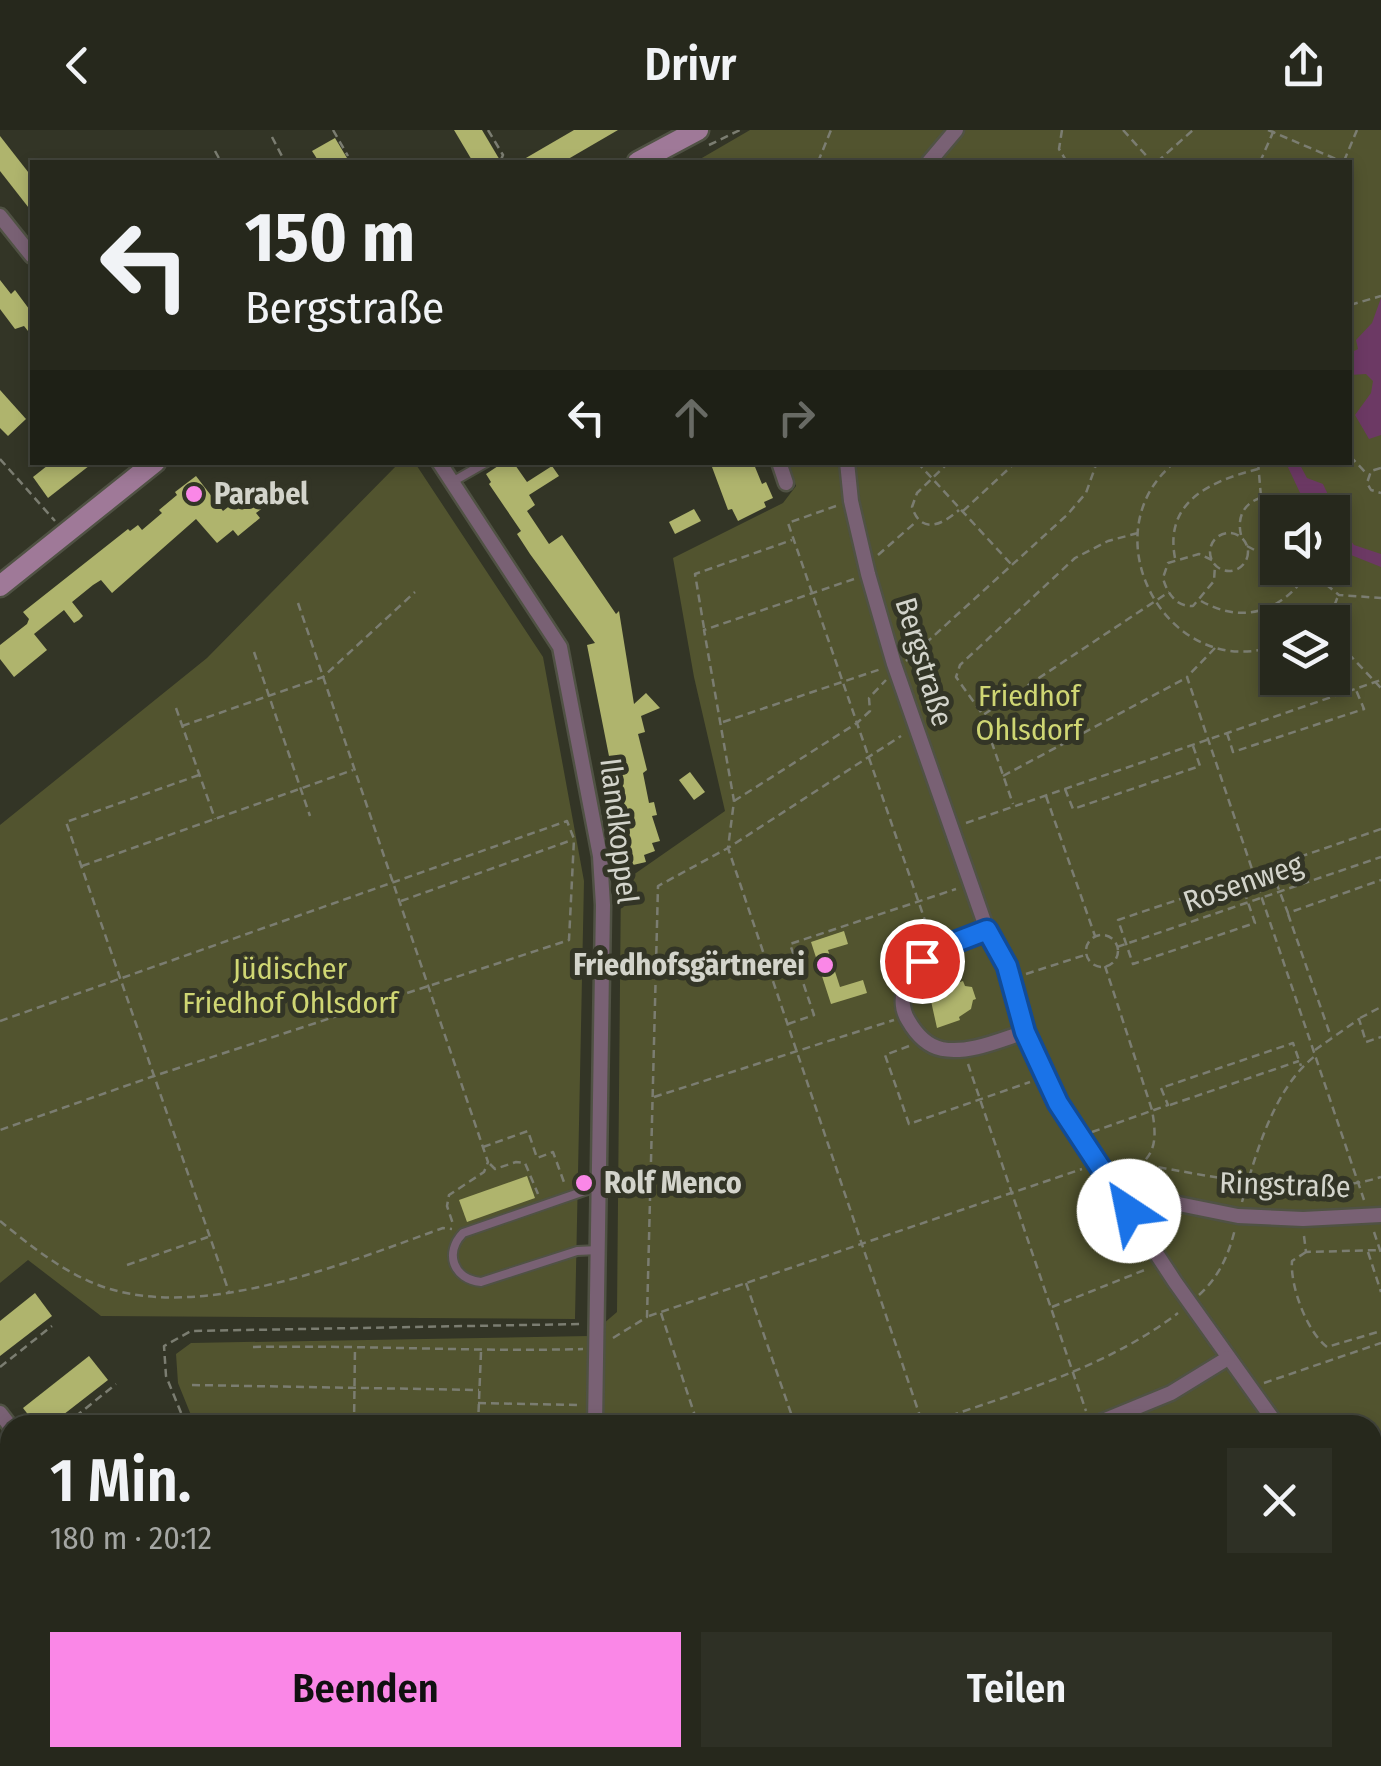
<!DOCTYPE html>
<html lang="de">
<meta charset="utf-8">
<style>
:root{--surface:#26281c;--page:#2e3025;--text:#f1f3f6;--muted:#a4a6a3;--line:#42443b;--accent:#fa87e7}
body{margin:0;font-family:"Fira Sans Condensed",sans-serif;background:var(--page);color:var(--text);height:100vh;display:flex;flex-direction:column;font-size:38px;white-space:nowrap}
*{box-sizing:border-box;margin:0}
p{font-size:32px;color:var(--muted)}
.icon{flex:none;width:55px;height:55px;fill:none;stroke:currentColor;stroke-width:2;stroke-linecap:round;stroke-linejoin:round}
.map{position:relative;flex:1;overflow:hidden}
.details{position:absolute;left:0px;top:1285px;width:1382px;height:352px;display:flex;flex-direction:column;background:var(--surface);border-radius:30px 30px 0 0;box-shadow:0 5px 15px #0003,0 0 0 2px var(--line)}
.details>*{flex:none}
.top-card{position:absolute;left:30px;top:30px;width:1322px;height:305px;border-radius:0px;box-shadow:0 5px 15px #0003,0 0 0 2px var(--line);background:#26281c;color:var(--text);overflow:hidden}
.tools{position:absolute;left:1260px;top:365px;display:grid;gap:20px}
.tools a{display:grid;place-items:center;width:90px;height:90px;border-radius:0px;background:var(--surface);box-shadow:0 5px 15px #0003,0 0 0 2px var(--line);font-size:50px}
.pin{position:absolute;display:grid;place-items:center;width:85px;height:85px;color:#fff;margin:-42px;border:5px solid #fff;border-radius:50%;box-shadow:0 2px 10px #0007}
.me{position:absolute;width:110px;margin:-55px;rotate:326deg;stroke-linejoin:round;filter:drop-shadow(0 0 8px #0008)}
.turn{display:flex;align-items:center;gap:35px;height:210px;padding:0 50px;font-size:45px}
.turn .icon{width:130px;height:130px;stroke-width:2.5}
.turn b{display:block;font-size:70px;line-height:85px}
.lanes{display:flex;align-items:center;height:95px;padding:0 50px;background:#0003;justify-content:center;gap:50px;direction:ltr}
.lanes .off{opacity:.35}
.round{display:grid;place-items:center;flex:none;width:105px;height:105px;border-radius:0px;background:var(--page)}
.headline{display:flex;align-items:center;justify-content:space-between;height:170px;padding:0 50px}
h1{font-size:60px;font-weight:600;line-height:75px}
.button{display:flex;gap:20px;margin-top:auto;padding:20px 50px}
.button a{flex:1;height:115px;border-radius:0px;background:var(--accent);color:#111;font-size:40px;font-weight:600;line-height:115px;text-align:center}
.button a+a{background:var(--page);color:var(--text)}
header{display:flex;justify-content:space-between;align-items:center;height:130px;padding:0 50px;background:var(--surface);font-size:45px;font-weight:600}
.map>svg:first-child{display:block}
.green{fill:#52542f;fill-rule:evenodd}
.water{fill:#6c3964}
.building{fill:#afb46d}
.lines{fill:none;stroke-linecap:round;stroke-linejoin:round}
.lane-casing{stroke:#505244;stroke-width:12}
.street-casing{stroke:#505244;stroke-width:19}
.secondary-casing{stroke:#505244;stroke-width:25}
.path{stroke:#7b7d71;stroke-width:2.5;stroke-dasharray:8 5;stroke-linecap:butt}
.lane{stroke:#796174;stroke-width:8}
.street{stroke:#796174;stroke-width:14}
.secondary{stroke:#9f7998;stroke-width:20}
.route-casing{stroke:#114b97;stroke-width:25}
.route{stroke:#1a73e8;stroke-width:18}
.poi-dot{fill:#fa87e7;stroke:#333526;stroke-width:4}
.labels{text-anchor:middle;stroke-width:10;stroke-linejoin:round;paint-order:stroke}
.poi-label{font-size:30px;font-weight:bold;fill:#d3d4cb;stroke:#333526;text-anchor:start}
.street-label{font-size:30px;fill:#d3d4cb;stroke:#333526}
.park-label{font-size:30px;fill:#cfd673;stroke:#333526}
</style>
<header><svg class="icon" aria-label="back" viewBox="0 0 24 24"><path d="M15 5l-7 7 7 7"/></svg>Drivr<svg class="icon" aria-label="share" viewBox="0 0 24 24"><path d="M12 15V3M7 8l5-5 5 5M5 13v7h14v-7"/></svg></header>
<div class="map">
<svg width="1381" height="1636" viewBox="0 0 1381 1636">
<rect width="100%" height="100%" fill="#333526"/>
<g class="green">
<path d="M750,0H1381V1636H341L337,1628H1372V1295H195L178,1253L176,1224L191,1213L589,1206L617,1182L621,746L636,743L725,681L694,547L673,428L783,373L796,356L789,333L1350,332V32H695ZM1278,382H1332V438H1278ZM1278,492H1332V548H1278Z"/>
<path d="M399,333H415L543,527L584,751L575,1189L101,1186L28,1130L0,1153V695L207,528Z"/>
<path d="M151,1628H319L323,1636H140Z"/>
</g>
<g class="water">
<path d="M1381,168V305L1369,309L1355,285L1371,263L1373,251L1366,244L1350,245V223L1358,219L1356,210L1372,193Z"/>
<path d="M1286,333H1299L1307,348L1323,354L1331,371L1332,382H1309Z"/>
<path d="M1333,387L1354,415L1381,424V437L1346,423L1333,413Z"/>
</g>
<g class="building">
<path d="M454,0H482L501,32H473Z"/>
<path d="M574,0H618L563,32H519Z"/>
<path d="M0,6L32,47V82L0,41Z"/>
<path d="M335,8L347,28L340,32H319L312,21Z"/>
<path d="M0,150L11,164L15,160L32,183V206L24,196L15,199L0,179Z"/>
<path d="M0,260L26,289L8,306L0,298Z"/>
<path d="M52,332H94L48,368L33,347Z"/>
<path d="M504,332H513L527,352L552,336L559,346L529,365L535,375L527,381L549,414L562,405L616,484L619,481L634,574L646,563L660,578L641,586L645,602L638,604L647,640L643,643L649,673L654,672L657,685L652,686L660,711L652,713L655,721L644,725L646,732L633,735L626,712L587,515L595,513L530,424L517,404L521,401L489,354L491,352L486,344Z"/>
<path d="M723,332H753L762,354L766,352L773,368L764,372L766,377L738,391L732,379L728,380L712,337Z"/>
<path d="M196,346L223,381L258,354L272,371L256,383L260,388L238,406L233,400L217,413L196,389L112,463L101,450L93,455L72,472L83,486L79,490L74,493L64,480L34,504L47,520L14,547L0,529V515L27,494L29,489L23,482L128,399L130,401L138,395L142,400L162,383L159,380L177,365L175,362Z"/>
<path d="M694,379L701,391L675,404L669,392Z"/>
<path d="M690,642L705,662L694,670L679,650Z"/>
<path d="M844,801L848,814L828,820L840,857L863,850L867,863L831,874L811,812Z"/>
<path d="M963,851L965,856L972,857L976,869L973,870L971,879L959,887L960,890L937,898L929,862Z"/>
<path d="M527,1046L535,1068L467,1092L459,1070Z"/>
<path d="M35,1163L52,1186L0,1226V1191Z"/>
<path d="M89,1226L108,1250L50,1295H36L23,1278Z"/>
</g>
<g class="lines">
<defs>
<g id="lane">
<path d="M452,352L487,332"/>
<path d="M598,1120L577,1121L481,1152C453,1149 444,1123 463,1103L599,1056"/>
</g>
<g id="street">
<path d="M929,32L956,0"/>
<path d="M0,86L32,126"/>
<path d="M439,332L560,517L600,726L603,775L595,1295"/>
<path d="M779,332L786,353"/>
<path d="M847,332L851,371L868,444L894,534L987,800L1011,849L1025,902L1058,973L1175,1152L1277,1295"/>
<path d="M987,800C971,806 952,811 937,820C913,832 893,865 908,890C916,904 927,916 942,919C969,924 1000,910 1025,902"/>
<path d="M1129,1081L1159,1070L1238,1086L1303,1089L1381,1085"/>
<path d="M0,1283L10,1296"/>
<path d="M1093,1295L1171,1263L1228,1228"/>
<path d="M1372,1404L1381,1412"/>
<path d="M0,1601L10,1594"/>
</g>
<g id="secondary">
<path d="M638,32L698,0"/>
<path d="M0,456L155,332"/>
</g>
</defs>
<use href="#lane" class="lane-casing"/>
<use href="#street" class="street-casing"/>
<use href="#secondary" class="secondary-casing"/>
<g class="path">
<path d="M333,0L348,26"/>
<path d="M488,0L503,25L500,32"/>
<path d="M1062,0L1059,19L1067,32"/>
<path d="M1123,0L1152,32"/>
<path d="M1268,0L1343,32"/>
<path d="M272,7L285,32"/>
<path d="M709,15L740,0"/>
<path d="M215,21L221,32"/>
<path d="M1344,31L1357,0"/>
<path d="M818,32L831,0"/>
<path d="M1157,32L1193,0"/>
<path d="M1260,32L1274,0"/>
<path d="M1350,175L1381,166"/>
<path d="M1350,269L1351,268"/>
<path d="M1350,326L1366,343"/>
<path d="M0,329L55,391"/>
<path d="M917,332L1011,434"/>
<path d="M949,332L917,363L912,377C921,405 942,395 959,380"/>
<path d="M1175,332C1086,404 1169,555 1278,515"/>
<path d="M1258,332L1261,367L1278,404"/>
<path d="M1381,338L1371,341L1367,353L1371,360L1381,363"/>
<path d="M836,376L788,393L930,805"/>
<path d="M963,381L1016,332"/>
<path d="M1138,403L1108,411L1075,428L960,535L956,547L983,585L1169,462"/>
<circle cx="1229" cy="422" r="19"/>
<path d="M1241,405C1237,388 1243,374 1260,368"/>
<path d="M1247,416L1262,424H1278"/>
<path d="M878,425L917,391"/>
<path d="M1175,428C1164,371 1211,351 1258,339"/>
<path d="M1212,430L1199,424L1168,433L1163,448C1167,463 1176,477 1193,476L1214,451L1215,435"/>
<path d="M1306,438L1339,465L1381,468"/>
<path d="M854,449L704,500L734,671L728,718L923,1295"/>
<path d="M1201,471C1244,495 1283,481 1309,441"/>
<path d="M298,473L488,1032L484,1042L449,1065L447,1076L453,1094"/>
<path d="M1335,474L1344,519L1381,558"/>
<path d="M1314,492L1335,474L1338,466"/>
<path d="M704,498L695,444L792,410"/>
<path d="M1215,518L1187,547L1364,1070"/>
<path d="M254,522L310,686"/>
<path d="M906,531L1067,385L1086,363L1097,332"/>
<path d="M176,578L215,689"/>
<path d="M983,587L1013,674"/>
<path d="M723,592L881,539"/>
<path d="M182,596L323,547L415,462"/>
<path d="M1227,603L1233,622L1364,579L1356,560"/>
<path d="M199,645L66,692L229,1162"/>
<path d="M1003,646L1186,548"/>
<path d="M1065,659L1073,679L1200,636L1193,616"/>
<path d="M1046,666L1095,806"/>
<path d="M734,671L857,593L870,581L869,568L886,550"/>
<path d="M966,693L1381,550"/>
<path d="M1381,699L1276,735L1272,742L1288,783L1381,750"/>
<path d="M82,736L353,640"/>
<path d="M1240,749L1255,793L1133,834L1118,790Z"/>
<path d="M401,771L572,710"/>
<path d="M1288,784L1331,907"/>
<circle cx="1102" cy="821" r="16"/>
<path d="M1117,817L1381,727"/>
<path d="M1105,836L1152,980C1158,1014 1155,1028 1125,1046"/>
<path d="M1026,844L1085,825"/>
<path d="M1360,888L1381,877"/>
<path d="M0,891L567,691L574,709L569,810L154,946L0,1000"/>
<path d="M788,894L814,885L790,814L956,759"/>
<path d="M909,916L885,925L909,994L1030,952"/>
<path d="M1315,920L1359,889L1366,912L1381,907"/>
<path d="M968,934L1086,1281"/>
<path d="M654,967L894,890"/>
<path d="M1170,975L1299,931"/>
<path d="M1092,1002L1168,975L1161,958L1293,913L1301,936"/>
<path d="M483,1017L528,1001L537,1028L553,1022L565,1055"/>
<path d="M490,1034L495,1039L516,1032L525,1033L538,1064"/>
<path d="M1146,1035C1215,1047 1314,1069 1381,1047"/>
<path d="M1242,1072C1256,1023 1274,958 1315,926"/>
<path d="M0,1091C32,1117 69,1147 110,1159C210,1189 348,1132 443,1098L452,1099"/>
<path d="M1374,1102L1381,1123"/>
<path d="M1304,1106L1306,1122L1381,1120"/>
<path d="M1306,1122L1292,1131C1290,1156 1307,1202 1327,1217L1381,1201"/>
<path d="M1368,1122L1381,1162"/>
<path d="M127,1135L208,1107"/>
<path d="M746,1153L795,1295"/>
<path d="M1199,1165C1219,1147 1229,1124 1235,1099"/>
<path d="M1052,1177L1147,1139"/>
<path d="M661,1183L698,1295"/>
<path d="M649,1186L1082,1039"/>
<path d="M613,1208L647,1187L658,756L728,718L901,606"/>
<path d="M253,1217C364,1215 473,1222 583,1219"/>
<path d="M0,1237L52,1196"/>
<path d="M1264,1253L1381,1213"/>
<path d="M192,1255L479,1260"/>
<path d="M478,1273L579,1275"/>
<path d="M926,1294C1012,1264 1105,1239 1178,1183"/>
<path d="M65,1295L116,1254"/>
<path d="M186,1295L166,1246L164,1216L191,1201L580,1194"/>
<path d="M354,1295L355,1217"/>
<path d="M478,1295L481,1222"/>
<path d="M1372,1338L1381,1335"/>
<path d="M0,1388L10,1380"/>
<path d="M0,1493L10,1485"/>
<path d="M1372,1543L1381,1540"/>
<path d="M1372,1558L1381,1571"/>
<path d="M329,1628L333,1636"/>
<path d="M738,1628L741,1636"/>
<path d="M907,1628L910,1636"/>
<path d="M1033,1628L1036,1636"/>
<path d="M1230,1628L1232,1636"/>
<path d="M241,1636L249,1628"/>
<path d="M472,1636V1628"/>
<path d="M579,1636V1628"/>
<path d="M604,1636V1628"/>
<path d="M802,1636L827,1628"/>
<path d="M1105,1636L1131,1628"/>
<path d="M1163,1636L1164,1628"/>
<path d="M1213,1636L1215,1628"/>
</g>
<use href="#lane" class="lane"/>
<use href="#street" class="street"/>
<use href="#secondary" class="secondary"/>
</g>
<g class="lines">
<defs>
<path id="route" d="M922,831L935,820L987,800L1007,836L1025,902L1058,973L1129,1081"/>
</defs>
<use href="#route" class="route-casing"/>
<use href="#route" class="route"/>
</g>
<g class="poi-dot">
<circle cx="194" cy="364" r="10"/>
<circle cx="825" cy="835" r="10"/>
<circle cx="584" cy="1053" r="10"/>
</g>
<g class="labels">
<g class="poi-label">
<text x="214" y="374">Parabel</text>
<text x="805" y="845" text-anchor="end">Friedhofsgärtnerei</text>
<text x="604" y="1063">Rolf Menco</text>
</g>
<g class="street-label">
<text transform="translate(924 532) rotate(73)" y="10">Bergstraße</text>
<text transform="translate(619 701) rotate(83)" y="10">Ilandkoppel</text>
<text transform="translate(1243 753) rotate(-19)" y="10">Rosenweg</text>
<text transform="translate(1285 1055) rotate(2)" y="10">Ringstraße</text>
</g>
<g class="park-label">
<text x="1029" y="576">Friedhof<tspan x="1029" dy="34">Ohlsdorf</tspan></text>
<text x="290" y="849">Jüdischer<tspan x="290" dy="34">Friedhof Ohlsdorf</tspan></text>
</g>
</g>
</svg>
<div class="tools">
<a><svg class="icon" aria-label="sound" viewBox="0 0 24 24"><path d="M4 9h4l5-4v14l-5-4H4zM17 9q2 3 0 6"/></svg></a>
<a><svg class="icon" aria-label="layers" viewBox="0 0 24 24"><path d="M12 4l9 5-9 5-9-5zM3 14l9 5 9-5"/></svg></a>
</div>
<div class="pin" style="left:922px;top:831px;background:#d93025"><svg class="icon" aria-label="arrive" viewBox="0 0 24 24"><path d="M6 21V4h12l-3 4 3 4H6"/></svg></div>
<svg class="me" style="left:1129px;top:1081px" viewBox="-20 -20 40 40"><circle r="19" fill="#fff"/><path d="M0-13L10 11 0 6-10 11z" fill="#1a73e8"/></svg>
<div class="top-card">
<div class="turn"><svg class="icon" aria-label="left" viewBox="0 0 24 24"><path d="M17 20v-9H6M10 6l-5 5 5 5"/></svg><div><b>150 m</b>Bergstraße</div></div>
<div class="lanes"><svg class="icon" aria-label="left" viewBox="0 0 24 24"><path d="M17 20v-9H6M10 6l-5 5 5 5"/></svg><svg class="icon off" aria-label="ahead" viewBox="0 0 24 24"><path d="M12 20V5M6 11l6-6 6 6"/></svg><svg class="icon off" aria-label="right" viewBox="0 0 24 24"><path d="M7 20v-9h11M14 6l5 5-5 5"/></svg></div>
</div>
<section class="details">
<div class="headline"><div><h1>1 Min.</h1><p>180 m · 20:12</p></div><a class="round"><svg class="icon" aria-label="close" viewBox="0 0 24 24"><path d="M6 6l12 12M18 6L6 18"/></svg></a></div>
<div class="button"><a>Beenden</a><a>Teilen</a></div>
</section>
</div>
